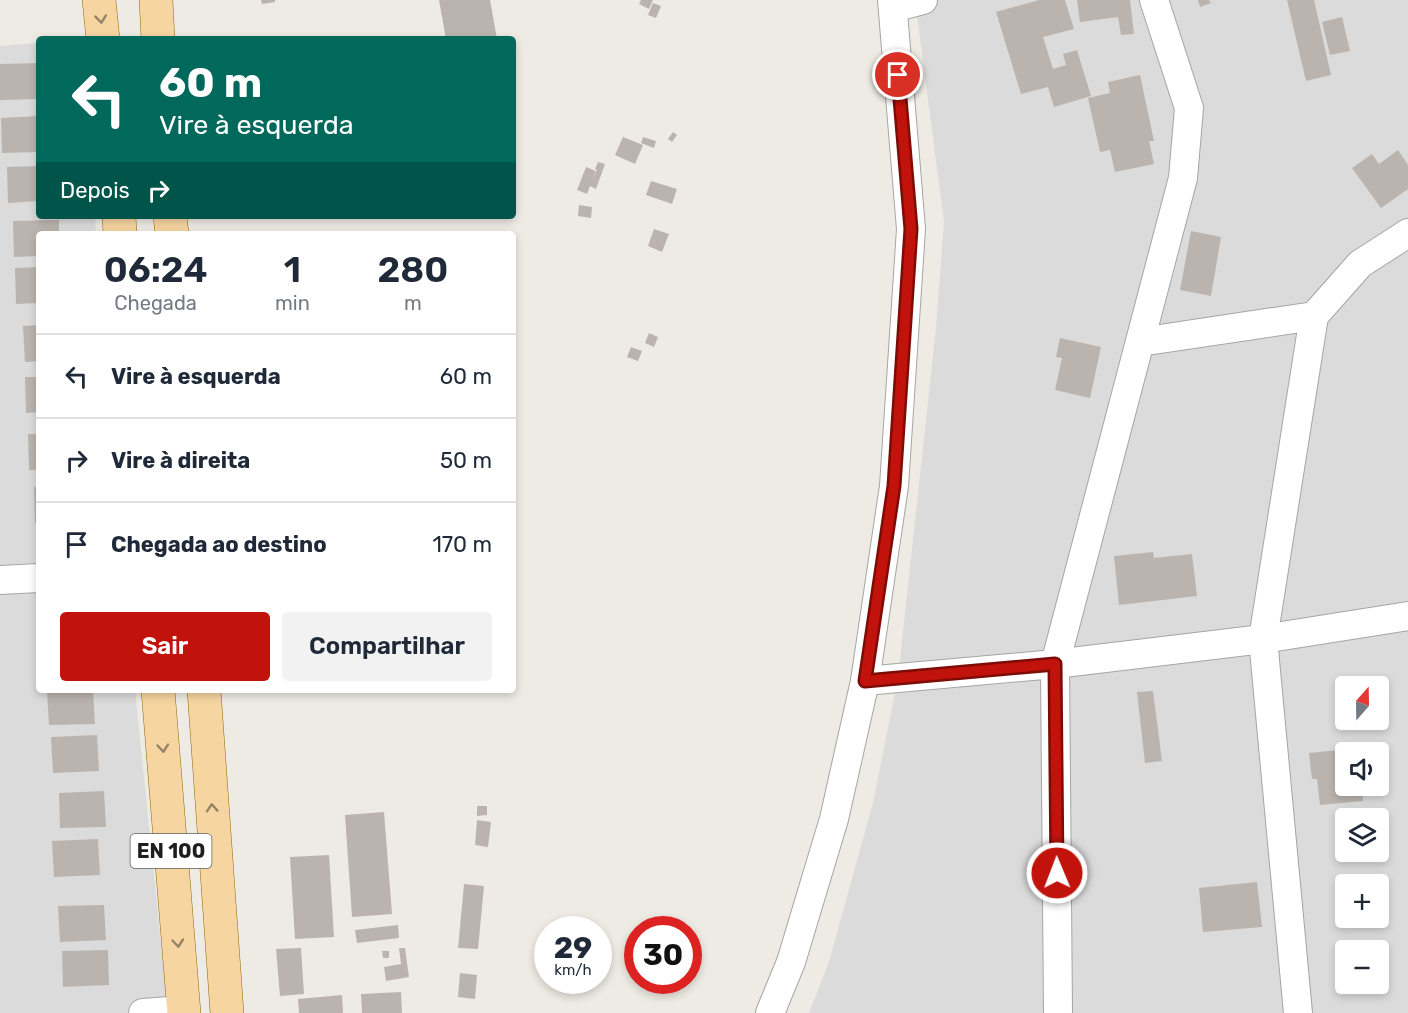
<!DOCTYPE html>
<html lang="pt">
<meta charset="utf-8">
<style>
:root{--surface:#fff;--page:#f2f2f3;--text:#1f2937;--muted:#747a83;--line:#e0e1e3;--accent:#c1130b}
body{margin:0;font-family:Rubik,sans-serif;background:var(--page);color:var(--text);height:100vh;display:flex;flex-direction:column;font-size:22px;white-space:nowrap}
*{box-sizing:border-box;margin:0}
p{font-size:20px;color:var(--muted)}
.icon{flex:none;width:33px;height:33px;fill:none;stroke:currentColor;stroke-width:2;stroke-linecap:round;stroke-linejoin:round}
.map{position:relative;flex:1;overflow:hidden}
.side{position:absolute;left:36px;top:231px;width:480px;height:462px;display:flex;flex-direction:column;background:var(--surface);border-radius:6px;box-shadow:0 3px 9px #0003}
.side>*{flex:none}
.hud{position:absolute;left:36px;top:36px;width:480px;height:183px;border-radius:6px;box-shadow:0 3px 9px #0003;background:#00695c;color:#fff;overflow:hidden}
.needle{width:39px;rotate:20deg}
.buttons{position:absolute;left:1335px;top:676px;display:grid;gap:12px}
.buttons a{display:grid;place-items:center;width:54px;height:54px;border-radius:6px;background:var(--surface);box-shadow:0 3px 9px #0003;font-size:30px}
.speed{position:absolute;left:534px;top:916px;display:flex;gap:12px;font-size:30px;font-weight:700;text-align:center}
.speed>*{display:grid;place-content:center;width:78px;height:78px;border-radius:50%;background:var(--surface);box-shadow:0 3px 9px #0003;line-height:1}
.speed small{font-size:15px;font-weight:400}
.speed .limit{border:9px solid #d22;background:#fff;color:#111}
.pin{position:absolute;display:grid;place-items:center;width:51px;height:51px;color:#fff;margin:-26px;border:3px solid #fff;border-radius:50%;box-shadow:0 2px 6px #0007}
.me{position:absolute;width:66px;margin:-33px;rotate:359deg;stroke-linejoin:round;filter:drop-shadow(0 0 4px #0008)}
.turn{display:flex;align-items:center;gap:21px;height:126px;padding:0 24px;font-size:27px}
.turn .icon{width:78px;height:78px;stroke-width:2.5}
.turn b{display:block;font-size:42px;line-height:51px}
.then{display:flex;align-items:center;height:57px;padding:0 24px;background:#0003;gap:12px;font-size:22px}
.eta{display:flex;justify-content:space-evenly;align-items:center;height:102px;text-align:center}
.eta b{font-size:36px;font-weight:600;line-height:42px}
.primary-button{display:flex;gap:12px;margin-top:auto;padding:12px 24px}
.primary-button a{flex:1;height:69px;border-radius:6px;background:var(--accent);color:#fff;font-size:24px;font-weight:600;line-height:69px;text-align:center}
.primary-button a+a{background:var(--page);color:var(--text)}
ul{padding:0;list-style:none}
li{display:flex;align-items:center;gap:18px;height:84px;padding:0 24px;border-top:2px solid var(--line)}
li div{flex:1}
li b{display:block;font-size:22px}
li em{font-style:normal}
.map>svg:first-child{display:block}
.residential{fill:#dcdbdb;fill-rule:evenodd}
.building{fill:#bbb4ae}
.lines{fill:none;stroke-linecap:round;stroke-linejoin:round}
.minor-casing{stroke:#a5a5a5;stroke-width:30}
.major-casing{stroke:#906908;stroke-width:34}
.minor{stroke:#fff;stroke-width:28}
.major{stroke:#f7d5a1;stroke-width:33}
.oneway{stroke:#958366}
.route-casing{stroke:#7d0c07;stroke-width:15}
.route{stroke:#c1130b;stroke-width:10}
.labels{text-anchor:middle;stroke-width:4.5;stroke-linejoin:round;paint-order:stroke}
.shield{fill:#fff;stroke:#626262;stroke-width:1.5}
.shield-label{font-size:20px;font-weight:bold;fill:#1e1e1e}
</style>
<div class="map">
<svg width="1408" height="1013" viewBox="0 0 1408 1013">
<rect width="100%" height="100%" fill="#eeebe4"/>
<g class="residential">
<path d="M915,0H1408V1013H809L829,962L873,803L898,678L936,328L944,222ZM1346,687H1378V720H1346ZM1346,753H1378V786H1346ZM1346,819H1378V852H1346ZM1346,885H1378V918H1346ZM1346,951H1378V984H1346Z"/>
<path d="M39,43V216H95L96,234H39V690H135L168,1013H0V46Z"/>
</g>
<g class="building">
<path d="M261,0H275V2L262,4Z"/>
<path d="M439,0H490L497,39H446Z"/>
<path d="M641,0H653L649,9L639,4Z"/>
<path d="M1039,0H1065L1074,29L1043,37L1053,69L1066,65L1063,54L1077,50L1091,96L1054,107L1048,87L1021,94L996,12Z"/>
<path d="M1077,0H1130L1134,34L1121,35L1118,17L1080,22Z"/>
<path d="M1198,0H1209L1211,3L1200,7Z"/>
<path d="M1287,0H1314L1331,75L1306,81Z"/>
<path d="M653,3L661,6L656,18L648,15Z"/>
<path d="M1342,17L1350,51L1330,55L1322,22Z"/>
<path d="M39,63V99L0,100V64Z"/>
<path d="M1140,75L1154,141H1149L1154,164L1115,172L1110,150L1100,152L1088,98L1110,93L1108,82Z"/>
<path d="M39,116V152L2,153L1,118Z"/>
<path d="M673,132L677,135L672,142L668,139Z"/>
<path d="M623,137L643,145L635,164L615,155Z"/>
<path d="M643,137L656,141L654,148L641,143Z"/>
<path d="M1398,150L1408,165V189L1381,208L1352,168L1372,154L1379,164Z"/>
<path d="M598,162L605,164L596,189L590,186L587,194L577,190L586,167L596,171L592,181L597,170L595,169Z"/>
<path d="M39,166V201L8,203L7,167Z"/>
<path d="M651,181L677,189L672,204L646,195Z"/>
<path d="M579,205L592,207L591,218L578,216Z"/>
<path d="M59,220V234H39V256L14,257L13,221Z"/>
<path d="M654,229L669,234L662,252L648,246Z"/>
<path d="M1191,231L1221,237L1211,296L1180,290Z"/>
<path d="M39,267V303L16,304L15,268Z"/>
<path d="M39,325V361L25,362L23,326Z"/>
<path d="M649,333L658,337L654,347L645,343Z"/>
<path d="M1060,338L1101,347L1090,398L1055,390L1062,358L1056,357Z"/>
<path d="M631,347L642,351L638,361L627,357Z"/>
<path d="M25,377H39V412L26,413Z"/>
<path d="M28,434H39V470H29Z"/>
<path d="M34,487H39V523H35Z"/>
<path d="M1153,552L1154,558L1192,554L1197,596L1119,605L1114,556Z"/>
<path d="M47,690H93L95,724L49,725Z"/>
<path d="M1153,691L1162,761L1145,763L1137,692Z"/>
<path d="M97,735L99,771L53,773L51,737Z"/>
<path d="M1358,748L1359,753H1346V786H1362L1363,801L1320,805L1317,779H1312L1309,753Z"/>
<path d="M104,791L106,827L60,828L59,793Z"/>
<path d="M477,806H487V815L477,816Z"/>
<path d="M384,812L392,914L352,917L345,815Z"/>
<path d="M477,820L491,822L488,847L475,845Z"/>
<path d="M98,839L100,875L54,877L52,841Z"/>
<path d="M329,855L334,937L295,939L290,857Z"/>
<path d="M1257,882L1262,927L1203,932L1199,888Z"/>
<path d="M464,884L484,886L478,949L458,948Z"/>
<path d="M104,905L106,940L60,942L58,906Z"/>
<path d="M398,925L399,938L357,943L355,930Z"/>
<path d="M301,948L304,994L280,996L276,949Z"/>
<path d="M399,948H405L409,977L386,981L384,967L401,964Z"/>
<path d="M108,950L109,985L63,987L62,951Z"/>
<path d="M382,951H389V958H383Z"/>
<path d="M460,973L477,975L475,999L458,997Z"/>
<path d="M401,992L402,1013H362L361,994Z"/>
<path d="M342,995L343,1013H299L298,999Z"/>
</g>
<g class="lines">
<defs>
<g id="minor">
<path d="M893,8L923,0"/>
<path d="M1140,342L1314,316L1360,264L1408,233"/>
<path d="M0,580L39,578"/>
<path d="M865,681L1055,664L1263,639L1408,616"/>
<path d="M143,1013L184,1010"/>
<path d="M770,1013L791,962L834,819L865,681L894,486L911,229L892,0"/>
<path d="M1058,1013L1055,664L1183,178L1189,108L1154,0"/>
<path d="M1298,1013L1263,639L1314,316"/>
</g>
<g id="major">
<path d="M99,0L103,39"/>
<path d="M156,0L158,39"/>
<path d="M119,216L120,234"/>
<path d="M170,216L172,234"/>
<path d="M158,690L184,1013"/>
<path d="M204,690L227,1013"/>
</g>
</defs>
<use href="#minor" class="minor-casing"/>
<use href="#major" class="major-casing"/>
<use href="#minor" class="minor"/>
<use href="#major" class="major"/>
</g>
<defs><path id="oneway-chevron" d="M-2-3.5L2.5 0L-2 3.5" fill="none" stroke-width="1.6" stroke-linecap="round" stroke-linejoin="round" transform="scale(1.5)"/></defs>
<g class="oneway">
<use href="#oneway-chevron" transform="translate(101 19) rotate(84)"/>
<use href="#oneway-chevron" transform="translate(163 748) rotate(85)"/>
<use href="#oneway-chevron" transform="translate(212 808) rotate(-94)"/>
<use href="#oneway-chevron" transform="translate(178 943) rotate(85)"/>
</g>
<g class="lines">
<defs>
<path id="route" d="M898,75L911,229L894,486L865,681L1055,664L1057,873"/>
</defs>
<use href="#route" class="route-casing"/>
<use href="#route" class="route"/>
</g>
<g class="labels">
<rect class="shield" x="130.5" y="834" width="81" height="34" rx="4.5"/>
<g class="shield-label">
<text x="171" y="858">EN 100</text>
</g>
</g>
</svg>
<div class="buttons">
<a><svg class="needle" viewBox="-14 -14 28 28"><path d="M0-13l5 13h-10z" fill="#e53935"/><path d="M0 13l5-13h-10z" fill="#747a83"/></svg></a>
<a><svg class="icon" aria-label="sound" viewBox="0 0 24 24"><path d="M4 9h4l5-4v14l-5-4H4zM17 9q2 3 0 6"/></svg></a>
<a><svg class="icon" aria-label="layers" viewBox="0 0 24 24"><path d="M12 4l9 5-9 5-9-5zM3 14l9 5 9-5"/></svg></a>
<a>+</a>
<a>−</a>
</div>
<div class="speed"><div>29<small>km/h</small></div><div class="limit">30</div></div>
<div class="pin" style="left:898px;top:75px;background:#d93025"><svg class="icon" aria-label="arrive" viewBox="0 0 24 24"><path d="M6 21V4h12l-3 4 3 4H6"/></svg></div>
<svg class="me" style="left:1057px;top:873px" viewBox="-20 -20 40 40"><circle r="17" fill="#c1130b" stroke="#fff" stroke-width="3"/><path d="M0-11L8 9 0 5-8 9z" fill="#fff"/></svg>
<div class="hud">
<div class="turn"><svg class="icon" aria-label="left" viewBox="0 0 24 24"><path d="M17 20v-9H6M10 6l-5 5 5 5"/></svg><div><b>60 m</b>Vire à esquerda</div></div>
<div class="then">Depois<svg class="icon" aria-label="right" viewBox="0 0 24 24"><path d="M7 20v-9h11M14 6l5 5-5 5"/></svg></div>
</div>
<section class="side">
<div class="eta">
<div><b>06:24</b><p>Chegada</p></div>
<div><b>1</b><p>min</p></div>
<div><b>280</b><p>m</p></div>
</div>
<ul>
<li><svg class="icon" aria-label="left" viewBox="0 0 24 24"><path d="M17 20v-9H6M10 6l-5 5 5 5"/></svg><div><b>Vire à esquerda</b></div><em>60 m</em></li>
<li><svg class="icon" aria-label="right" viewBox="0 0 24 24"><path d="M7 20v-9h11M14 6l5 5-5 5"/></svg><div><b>Vire à direita</b></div><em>50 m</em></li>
<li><svg class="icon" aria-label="arrive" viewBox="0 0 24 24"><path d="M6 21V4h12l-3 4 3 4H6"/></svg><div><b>Chegada ao destino</b></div><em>170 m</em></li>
</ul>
<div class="primary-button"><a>Sair</a><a>Compartilhar</a></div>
</section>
</div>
